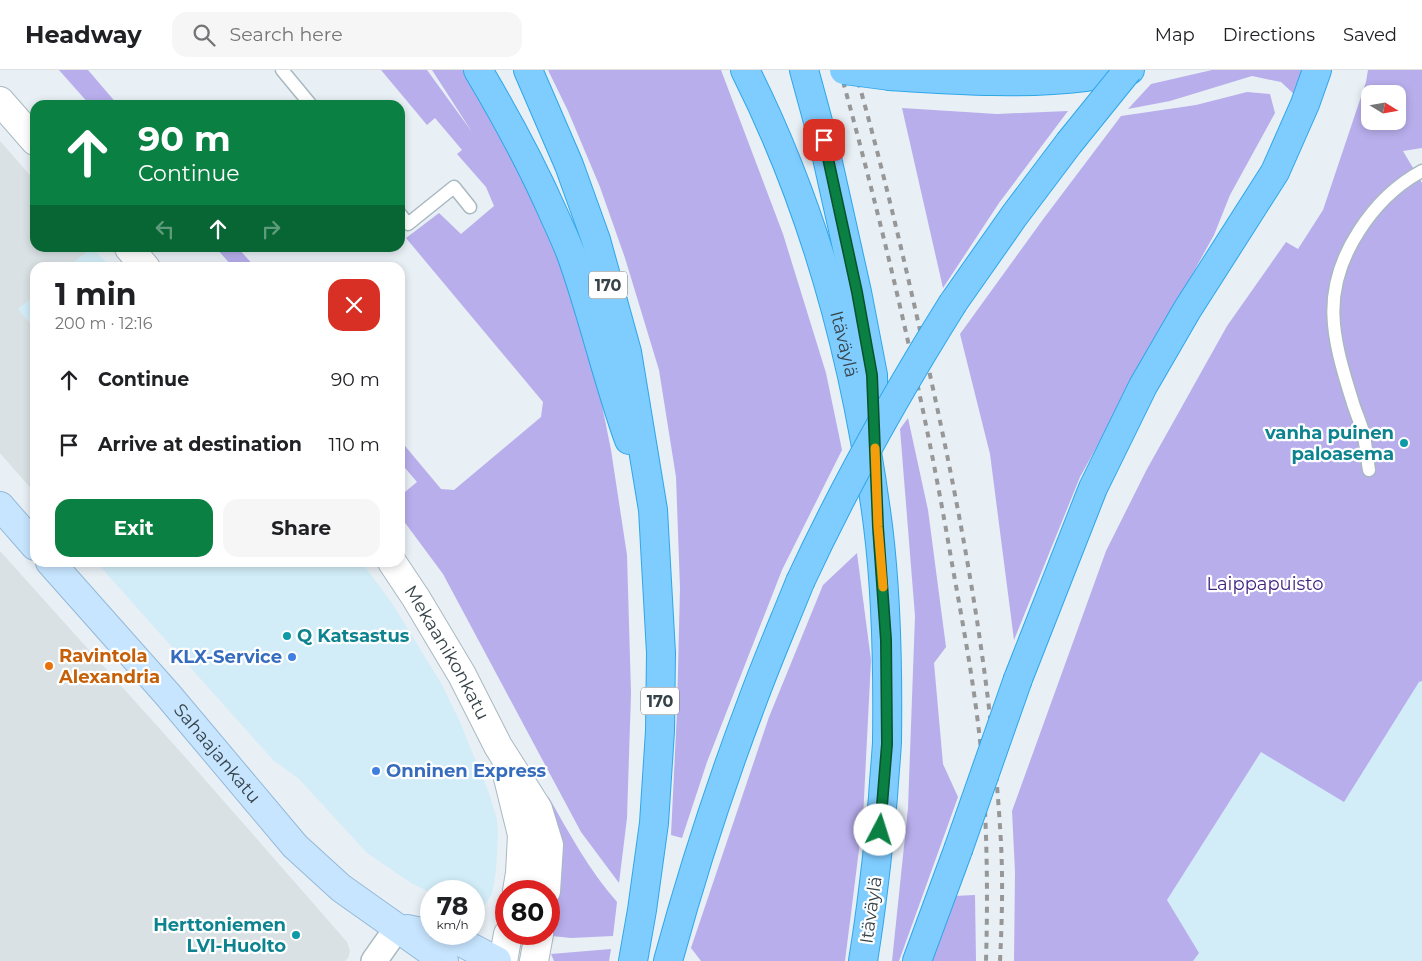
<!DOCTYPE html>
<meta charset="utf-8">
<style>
:root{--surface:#fff;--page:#f6f6f6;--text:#202124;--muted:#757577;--line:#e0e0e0;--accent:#0b8043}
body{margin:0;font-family:Montserrat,sans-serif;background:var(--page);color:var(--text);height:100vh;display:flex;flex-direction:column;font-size:19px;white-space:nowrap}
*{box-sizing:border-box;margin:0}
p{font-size:16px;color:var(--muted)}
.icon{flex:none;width:28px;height:28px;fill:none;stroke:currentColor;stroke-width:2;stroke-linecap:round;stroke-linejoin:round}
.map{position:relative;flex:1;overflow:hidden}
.drawer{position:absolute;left:30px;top:192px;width:375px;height:305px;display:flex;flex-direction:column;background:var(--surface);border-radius:15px;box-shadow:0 2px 8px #0003}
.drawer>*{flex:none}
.guide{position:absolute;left:30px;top:30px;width:375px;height:152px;border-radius:15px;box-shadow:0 2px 8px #0003;background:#0b8043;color:#fff;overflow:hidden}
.needle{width:32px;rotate:101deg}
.fabs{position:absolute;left:1361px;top:15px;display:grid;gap:10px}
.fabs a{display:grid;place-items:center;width:45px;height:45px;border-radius:10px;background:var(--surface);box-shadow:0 2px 8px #0003;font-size:25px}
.speed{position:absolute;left:420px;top:810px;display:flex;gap:10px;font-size:25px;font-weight:700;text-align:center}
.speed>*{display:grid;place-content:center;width:65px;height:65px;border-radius:50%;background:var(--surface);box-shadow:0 2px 8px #0003;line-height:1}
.speed small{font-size:12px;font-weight:400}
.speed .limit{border:8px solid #d22;background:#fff;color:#111}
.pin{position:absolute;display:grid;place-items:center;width:42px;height:42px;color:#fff;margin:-21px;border-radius:10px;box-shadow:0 2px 8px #0006}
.me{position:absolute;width:55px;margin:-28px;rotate:5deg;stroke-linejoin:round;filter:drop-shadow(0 0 4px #0008)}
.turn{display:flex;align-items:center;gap:18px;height:105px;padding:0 25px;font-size:22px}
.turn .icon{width:65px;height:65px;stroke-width:2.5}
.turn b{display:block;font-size:35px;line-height:42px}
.lanes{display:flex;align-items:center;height:48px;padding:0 25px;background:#0003;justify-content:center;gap:25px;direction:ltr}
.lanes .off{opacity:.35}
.round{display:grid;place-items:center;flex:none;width:52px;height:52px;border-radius:15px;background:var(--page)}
.headline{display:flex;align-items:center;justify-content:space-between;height:85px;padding:0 25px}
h1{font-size:30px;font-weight:700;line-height:38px}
.cta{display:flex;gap:10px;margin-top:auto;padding:10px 25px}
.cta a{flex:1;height:58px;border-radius:15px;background:var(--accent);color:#fff;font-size:20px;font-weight:700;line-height:58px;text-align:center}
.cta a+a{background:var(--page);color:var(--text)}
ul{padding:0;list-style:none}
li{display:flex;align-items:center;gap:15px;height:65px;padding:0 25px}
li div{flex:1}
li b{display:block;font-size:19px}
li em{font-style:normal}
header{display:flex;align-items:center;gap:30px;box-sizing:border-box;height:70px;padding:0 25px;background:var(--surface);border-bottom:1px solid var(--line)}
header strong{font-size:24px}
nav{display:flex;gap:28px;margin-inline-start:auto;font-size:18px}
.search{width:350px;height:45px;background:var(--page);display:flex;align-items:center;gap:12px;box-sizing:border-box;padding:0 18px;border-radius:15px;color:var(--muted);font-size:19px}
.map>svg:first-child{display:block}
.commercial{fill:#d2edf8}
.industrial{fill:#d9e1e4}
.green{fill:#b8aeec;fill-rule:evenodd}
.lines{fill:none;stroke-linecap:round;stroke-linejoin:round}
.service-casing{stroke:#a9b9c1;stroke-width:15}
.minor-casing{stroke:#a9b9c1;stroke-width:28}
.tertiary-casing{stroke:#a9b9c1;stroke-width:30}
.secondary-casing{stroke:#94b9d8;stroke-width:30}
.trunk-casing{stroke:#2ea7e8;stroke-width:30}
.service{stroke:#fff;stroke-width:12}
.minor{stroke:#fff;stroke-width:25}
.tertiary{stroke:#fff;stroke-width:28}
.secondary{stroke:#c7e5ff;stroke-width:28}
.trunk{stroke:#7fccff;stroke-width:28}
.rail{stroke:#979797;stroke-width:4;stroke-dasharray:6 6;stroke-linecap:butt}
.trunk-bridge-casing{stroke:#2ea7e8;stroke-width:30;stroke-linecap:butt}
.trunk-bridge{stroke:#7fccff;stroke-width:28}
.route-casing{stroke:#07532c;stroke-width:12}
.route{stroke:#0b8043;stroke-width:9}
.slow{stroke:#f59e0b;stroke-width:9}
.culture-dot{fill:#0f9aa8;stroke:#fff;stroke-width:2}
.shop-dot{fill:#3f7fe0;stroke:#fff;stroke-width:2}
.food-dot{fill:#e8710a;stroke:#fff;stroke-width:2}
.labels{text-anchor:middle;stroke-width:4.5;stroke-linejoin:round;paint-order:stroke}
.shield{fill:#fff;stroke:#727b80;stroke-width:1}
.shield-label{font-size:16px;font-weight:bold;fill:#364349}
.street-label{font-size:18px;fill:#364349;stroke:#fff}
.culture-label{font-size:18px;font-weight:bold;fill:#0d838f;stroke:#fff;text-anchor:end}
.park-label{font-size:18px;fill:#43247f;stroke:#fff}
.food-label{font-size:18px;font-weight:bold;fill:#c56008;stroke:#fff;text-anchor:start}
.shop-label{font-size:18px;font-weight:bold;fill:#366cbe;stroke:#fff;text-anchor:end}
</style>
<header>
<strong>Headway</strong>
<div class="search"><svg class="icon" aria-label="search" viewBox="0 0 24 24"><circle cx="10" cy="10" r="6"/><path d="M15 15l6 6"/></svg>Search here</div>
<nav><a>Map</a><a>Directions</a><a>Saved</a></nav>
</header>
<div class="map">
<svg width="1422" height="891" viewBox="0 0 1422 891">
<rect width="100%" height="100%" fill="#e8eff5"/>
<g class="commercial">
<path d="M92,178L111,197L67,198Z"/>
<path d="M35,223V259L18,239Z"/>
<path d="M97,493H362L392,533L442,615L460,652L490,726L497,750L498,765L496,801L492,824L485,835L474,838V821H431V823L411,813L367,783L299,709L273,690Z"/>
<path d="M1422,611V891H1193L1198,883L1167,830L1261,682Z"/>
</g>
<g class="industrial">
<path d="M0,71L35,111V178H92L68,197L35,198V225L18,239L35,259V423L0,383Z"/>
<path d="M0,481L185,687L347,872L350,881L348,888L345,891H0Z"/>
</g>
<g class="green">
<path d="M59,0H88L118,35H90Z"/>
<path d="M381,0H427L472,62L432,0H463L496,56L527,116L563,200L592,285L611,380L627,485L631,623L627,748L619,813L581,762L443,504L400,446V426L417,412L400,392V370L441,419L454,420L541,347L543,332L406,168L439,143L461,164L494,136L486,117L457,84L462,80L435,48L427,55Z"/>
<path d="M548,0H721L783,164L826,303L842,380L782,500L707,692L682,768L671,765L677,641L680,518L676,407L659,300L625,188L600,117L568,41Z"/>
<path d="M1212,0H1306L1296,26L1281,12L1252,6L1170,31L1128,39L1151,14Z"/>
<path d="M1368,0H1422V78L1403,81L1422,113V611L1419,612L1344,732L1261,682L1167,830L1199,883L1193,891H1014L1015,802L1012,741L1106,481L1147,399L1227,256L1286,172L1298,179L1323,140L1366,12ZM1370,24H1398V51H1370Z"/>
<path d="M1247,22L1270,24L1275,43L1230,125L1214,165L1080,407L1014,570L990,384L960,264L1044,148L1121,46L1196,35Z"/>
<path d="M902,38L997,44L1068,41L999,133L943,218Z"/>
<path d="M216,178H238L255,197H233Z"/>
<path d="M908,348L928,440L946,577L934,593L943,694L958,727L899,891H892L908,738L915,546L900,359Z"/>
<path d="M857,483L871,590L863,748L845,891H701L691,878L769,647L823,515Z"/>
<path d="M548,726C569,763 589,800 617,832L613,866L571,868L552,866L559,811L552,742Z"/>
<path d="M975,825L976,891H931L954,826Z"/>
<path d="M611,879L609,891H554L551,884Z"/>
</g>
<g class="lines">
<defs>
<g id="service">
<path d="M282,0L311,35"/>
<path d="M400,144L408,154L454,117L470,137"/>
<path d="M1369,400C1367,388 1366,375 1363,362C1360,351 1355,341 1352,330C1332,266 1320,221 1359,161C1375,136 1396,115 1422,101"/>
</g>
<path id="minor" d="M374,891L398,857"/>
<g id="tertiary">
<path d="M0,31L35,71"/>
<path d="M129,178L146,198"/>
<path id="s1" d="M392,492L416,528L462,605L498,676L538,739L549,775L546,821"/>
<path d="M507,704L522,765L520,803L517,821"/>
<path d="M503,891L508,864"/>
<path d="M534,891L539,864"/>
</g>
<g id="secondary">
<path d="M0,436L35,476"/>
<path id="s2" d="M50,492L168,625L295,776L341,818L444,891"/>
<path d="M407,859L455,869L497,891"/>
</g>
<g id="trunk">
<path d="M478,0C506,47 532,95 554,145C560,158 566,171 571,184C593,245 607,309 629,370"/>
<path d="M528,0L569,95L596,170L627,282L653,440L661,583L660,661L654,753L642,840L633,891"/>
<path id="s3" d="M745,0C816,141 858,300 878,456C887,528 888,600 887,672C886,690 884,709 883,727C878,782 872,836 863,891"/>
<path d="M804,0L823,70L857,222L873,305L874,353"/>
<path d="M890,6C954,10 1021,15 1085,7C1100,5 1115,2 1130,0"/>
<path d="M953,233L1014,146L1069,73"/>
<path d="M1018,609L1093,418L1143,316L1187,240L1275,102L1305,34L1317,0"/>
<path d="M668,891C692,803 720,716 752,632C767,591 784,552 800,512"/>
<path d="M917,891L958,780"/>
</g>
</defs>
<use href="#service" class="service-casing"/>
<use href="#minor" class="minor-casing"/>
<use href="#tertiary" class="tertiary-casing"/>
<use href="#secondary" class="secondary-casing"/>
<use href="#trunk" class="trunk-casing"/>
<use href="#service" class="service"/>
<use href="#minor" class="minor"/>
<use href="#tertiary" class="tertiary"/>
<use href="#secondary" class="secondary"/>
<use href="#trunk" class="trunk"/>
<g class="rail">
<path d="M840,0C884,161 923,324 951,488C963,555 976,623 982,691C987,758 988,824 986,891"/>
<path d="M855,0C883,98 906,197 928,296C963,453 992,612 1001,773C1003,812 1002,852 1000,891"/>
</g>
<defs>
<g id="trunk-bridge">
<path d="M844,0L890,6"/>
<path d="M1069,73L1128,0"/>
<path d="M800,512C845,415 896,324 953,233"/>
<path d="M958,780L1018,609"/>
</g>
</defs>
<use href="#trunk-bridge" class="trunk-bridge-casing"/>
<use href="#trunk-bridge" class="trunk-bridge"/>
</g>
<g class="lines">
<defs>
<path id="route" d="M824,70L857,222L872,305L878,457L886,570L887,674L880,760"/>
</defs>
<use href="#route" class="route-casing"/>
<use href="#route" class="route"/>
<path class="slow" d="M875,378L878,457L883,517"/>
</g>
<g class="culture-dot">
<circle cx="1404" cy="373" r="5"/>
<circle cx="287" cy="566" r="5"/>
<circle cx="296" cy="865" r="5"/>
</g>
<g class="shop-dot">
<circle cx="292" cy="587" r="5"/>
<circle cx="376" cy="701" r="5"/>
</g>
<circle class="food-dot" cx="49" cy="596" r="5"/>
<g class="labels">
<g class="shield">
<rect x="589" y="201.5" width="38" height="27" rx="4"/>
<rect x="641" y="617.5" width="38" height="27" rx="4"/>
</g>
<g class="shield-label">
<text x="608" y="221">170</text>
<text x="660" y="637">170</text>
</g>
<g class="street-label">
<text dy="6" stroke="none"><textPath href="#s3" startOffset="292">Itäväylä</textPath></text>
<text dy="6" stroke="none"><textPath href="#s1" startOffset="106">Mekaanikonkatu</textPath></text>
<text dy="6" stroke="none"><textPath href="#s2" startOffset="254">Sahaajankatu</textPath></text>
<text transform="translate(871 840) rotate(-82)" y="6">Itäväylä</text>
</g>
<g class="culture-label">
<text x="1394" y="369">vanha puinen<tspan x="1394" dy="21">paloasema</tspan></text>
<text x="297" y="572" text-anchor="start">Q Katsastus</text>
<text x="286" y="861">Herttoniemen<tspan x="286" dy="21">LVI-Huolto</tspan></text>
</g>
<g class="park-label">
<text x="1265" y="520">Laippapuisto</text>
</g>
<g class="food-label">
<text x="59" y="592">Ravintola<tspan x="59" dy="21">Alexandria</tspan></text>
</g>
<g class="shop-label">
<text x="282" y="593">KLX-Service</text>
<text x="386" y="707" text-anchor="start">Onninen Express</text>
</g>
</g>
</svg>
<div class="fabs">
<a><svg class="needle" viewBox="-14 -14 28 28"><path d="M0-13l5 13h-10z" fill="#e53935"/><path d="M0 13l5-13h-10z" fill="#757577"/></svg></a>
</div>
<div class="speed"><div>78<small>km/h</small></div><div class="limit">80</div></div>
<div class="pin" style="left:824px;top:70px;background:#d93025"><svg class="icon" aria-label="arrive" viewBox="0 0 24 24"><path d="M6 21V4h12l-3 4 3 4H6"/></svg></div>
<svg class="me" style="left:880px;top:760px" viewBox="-20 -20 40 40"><circle r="19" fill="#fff"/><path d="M0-13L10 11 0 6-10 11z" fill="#0b8043"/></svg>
<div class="guide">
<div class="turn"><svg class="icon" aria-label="ahead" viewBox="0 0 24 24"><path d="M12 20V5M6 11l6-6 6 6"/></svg><div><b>90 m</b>Continue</div></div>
<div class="lanes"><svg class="icon off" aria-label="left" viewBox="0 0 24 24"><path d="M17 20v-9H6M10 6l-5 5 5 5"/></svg><svg class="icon" aria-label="ahead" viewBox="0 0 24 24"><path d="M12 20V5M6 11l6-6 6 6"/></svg><svg class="icon off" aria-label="right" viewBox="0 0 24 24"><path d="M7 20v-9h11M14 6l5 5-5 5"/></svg></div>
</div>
<section class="drawer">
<div class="headline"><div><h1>1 min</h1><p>200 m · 12:16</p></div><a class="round" style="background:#d93025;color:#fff"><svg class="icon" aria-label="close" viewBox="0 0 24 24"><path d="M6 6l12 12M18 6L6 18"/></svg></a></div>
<ul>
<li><svg class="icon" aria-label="ahead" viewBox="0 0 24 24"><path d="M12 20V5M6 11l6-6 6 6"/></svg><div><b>Continue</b></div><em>90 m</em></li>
<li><svg class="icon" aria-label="arrive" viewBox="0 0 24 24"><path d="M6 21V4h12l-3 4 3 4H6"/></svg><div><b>Arrive at destination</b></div><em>110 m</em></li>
</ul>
<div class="cta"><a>Exit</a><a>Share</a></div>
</section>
</div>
